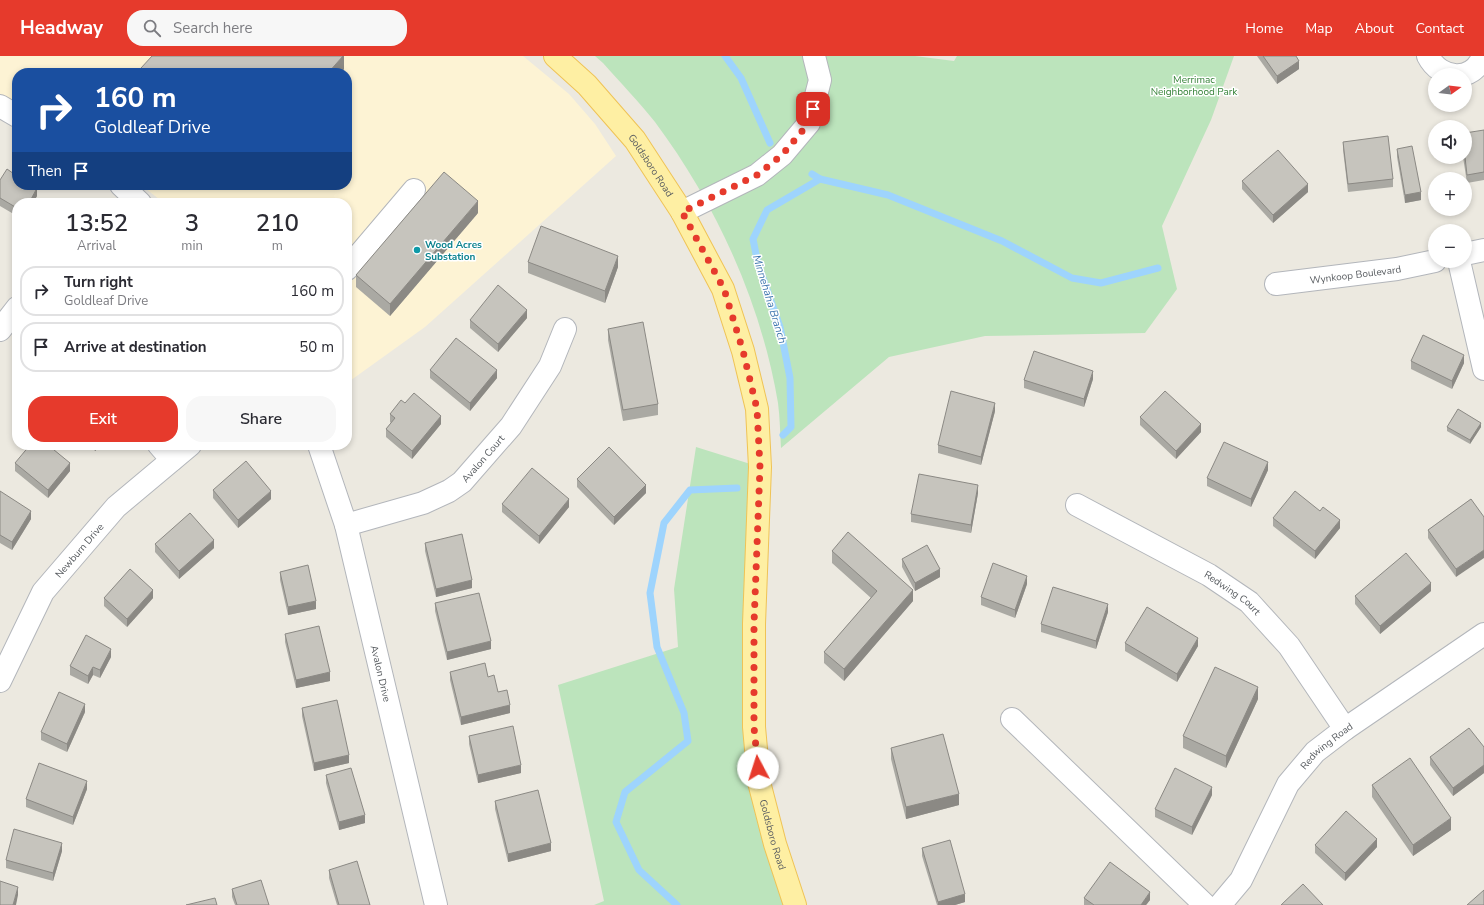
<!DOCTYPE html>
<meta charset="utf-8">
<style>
:root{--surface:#fff;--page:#f7f7f7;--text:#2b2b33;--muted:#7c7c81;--line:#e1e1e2;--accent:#e63a2c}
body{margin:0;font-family:"Nunito Sans",sans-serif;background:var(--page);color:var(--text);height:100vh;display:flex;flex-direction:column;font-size:15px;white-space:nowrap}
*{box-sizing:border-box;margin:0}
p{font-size:13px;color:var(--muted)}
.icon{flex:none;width:22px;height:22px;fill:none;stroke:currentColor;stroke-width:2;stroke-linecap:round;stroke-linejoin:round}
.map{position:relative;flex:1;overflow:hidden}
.panel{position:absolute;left:12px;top:142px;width:340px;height:252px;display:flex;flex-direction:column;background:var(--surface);border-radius:16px;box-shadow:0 2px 6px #0003}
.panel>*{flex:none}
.top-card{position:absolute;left:12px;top:12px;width:340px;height:122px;border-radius:16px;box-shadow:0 2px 6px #0003;background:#1a4fa0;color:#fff;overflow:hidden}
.needle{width:26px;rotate:75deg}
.controls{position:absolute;left:1428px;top:12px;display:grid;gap:8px}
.controls a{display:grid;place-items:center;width:44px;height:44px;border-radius:50%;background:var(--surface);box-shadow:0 2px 6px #0003;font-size:20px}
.pin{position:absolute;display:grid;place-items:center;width:34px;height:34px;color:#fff;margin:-17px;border-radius:8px;box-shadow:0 2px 6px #0006}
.me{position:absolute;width:44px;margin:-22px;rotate:355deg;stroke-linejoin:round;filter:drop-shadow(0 0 3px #0008)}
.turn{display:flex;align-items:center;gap:14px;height:84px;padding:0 16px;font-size:18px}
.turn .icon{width:52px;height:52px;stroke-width:2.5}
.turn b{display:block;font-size:28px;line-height:34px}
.then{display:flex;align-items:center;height:38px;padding:0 16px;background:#0003;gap:8px;font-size:15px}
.eta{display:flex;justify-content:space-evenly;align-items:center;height:68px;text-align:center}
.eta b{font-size:24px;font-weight:600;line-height:28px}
.action{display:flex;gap:8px;margin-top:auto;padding:8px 16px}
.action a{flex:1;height:46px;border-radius:16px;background:var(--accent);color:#fff;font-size:16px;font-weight:600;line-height:46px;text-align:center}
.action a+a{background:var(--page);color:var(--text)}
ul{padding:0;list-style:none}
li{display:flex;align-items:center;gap:12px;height:50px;margin:0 8px 6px;padding:0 8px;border:2px solid var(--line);border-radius:16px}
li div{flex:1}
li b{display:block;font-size:15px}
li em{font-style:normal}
header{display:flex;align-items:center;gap:24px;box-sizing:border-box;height:56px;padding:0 20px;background:var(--accent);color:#fff}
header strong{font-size:19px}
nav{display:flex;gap:22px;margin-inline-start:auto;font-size:14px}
.search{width:280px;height:36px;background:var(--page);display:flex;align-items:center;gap:10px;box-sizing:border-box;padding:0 14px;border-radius:16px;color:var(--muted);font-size:15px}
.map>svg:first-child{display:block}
.commercial{fill:#fdf3d4}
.green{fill:#bce4bc}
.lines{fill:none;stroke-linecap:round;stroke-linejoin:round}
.stream{stroke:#9ed4fd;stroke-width:7}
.minor-casing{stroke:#b3b6bb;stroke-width:24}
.major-casing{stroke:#efc356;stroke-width:24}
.minor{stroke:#fff;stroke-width:22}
.major{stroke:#feefa3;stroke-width:22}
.wall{fill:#aaa9a3}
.shaded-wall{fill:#8b8984}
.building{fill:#c6c4bd;stroke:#8b8984}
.route{stroke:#e63a2c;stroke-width:7;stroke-dasharray:0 12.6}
.culture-dot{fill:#0f9aa8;stroke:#fff;stroke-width:1.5}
.labels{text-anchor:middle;stroke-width:3;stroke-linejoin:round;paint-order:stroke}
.park-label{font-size:10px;fill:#368339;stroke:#fff}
.street-label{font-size:10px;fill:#595d61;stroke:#fff}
.culture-label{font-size:10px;font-weight:bold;fill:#0d838f;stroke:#fff;text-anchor:start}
.water-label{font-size:11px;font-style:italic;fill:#3d75ae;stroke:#fff}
</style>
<header>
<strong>Headway</strong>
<div class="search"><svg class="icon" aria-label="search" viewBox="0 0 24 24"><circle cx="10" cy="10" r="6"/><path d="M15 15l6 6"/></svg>Search here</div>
<nav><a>Home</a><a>Map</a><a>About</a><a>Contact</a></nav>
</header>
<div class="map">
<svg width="1484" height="849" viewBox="0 0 1484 849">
<rect width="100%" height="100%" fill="#ece9e0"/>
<path class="commercial" d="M0,0H523L569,38L595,68L616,100L425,271L347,327V147H164L141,129H347V17H17V47L0,38Z"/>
<g class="green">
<path d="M595,0H915L954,5L957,0H1234L1211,64L1162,170L1177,233L1145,277L985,280L889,301L781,392C780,377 780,362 778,347C761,246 716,148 655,66C639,46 620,26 603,7Z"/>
<path d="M696,391L760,411L754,671L795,849H594L604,845L558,629L678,591L674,533Z"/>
</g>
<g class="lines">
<g class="stream">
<path d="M725,0L741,22L770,87"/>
<path d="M820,123L888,139L1002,185L1072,222L1101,227L1158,212"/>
<path d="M783,379L791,371L790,322L780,271L758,208L753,183L767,154L820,123L812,118"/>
<path d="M677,849L639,814L616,766L625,736L688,685L684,657L657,591L650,537L664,467L690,434L737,432"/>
</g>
<defs>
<g id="minor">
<path d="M1428,0C1440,24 1473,27 1483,0"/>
<path d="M0,50L17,60"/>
<path d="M121,129L140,147"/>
<path d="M682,156L757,119L782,99L809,67L820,24L814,0"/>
<path d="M1465,198L1484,194"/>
<path d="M1459,205L1484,313"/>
<path d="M347,213L414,134"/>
<path id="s1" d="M1276,228L1397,213L1435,205"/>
<path d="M0,274L17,252"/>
<path d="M159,389L172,404"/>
<path id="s2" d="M319,389L346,469L436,849"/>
<path id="s3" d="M1077,449L1209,519L1249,546L1289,590L1345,673"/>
<path id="s4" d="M346,469L423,447L449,435L462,426L511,370L550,310L565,273"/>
<path id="s5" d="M0,625L43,536L116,451L190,389"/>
<path d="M1012,663L1205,849"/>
<path id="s6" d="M1220,849L1241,824L1288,728L1315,696L1345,673L1484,578"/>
</g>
<g id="major">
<path id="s7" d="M555,0L587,29L635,84L682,156L723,233L743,295L757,353L760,411L754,568V671L759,726L775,788L795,849"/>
</g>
</defs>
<use href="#minor" class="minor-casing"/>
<use href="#major" class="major-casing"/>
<use href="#minor" class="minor"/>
<use href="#major" class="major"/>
</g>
<g class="wall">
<path d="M344,0V13L341,17H141V12Z"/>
<path d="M1257,0H1296L1299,13L1277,28Z"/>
<path d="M1484,74V124L1467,127L1463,101H1465Z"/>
<path d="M1343,86L1393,123V131L1348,136L1343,94Z"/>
<path d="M1397,93L1421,144L1405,147L1397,101Z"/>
<path d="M0,124L37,140L33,147H17V160L0,150Z"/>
<path d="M1242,125L1308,136L1273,167L1242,133Z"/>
<path d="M478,157L390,260L356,231V219Z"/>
<path d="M528,206L618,211L605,247L528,217Z"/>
<path d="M527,262L498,296L470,272V264Z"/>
<path d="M608,273L658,348V359L623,365L608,284Z"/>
<path d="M1411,305L1464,307L1452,333L1411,313Z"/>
<path d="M430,314L497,322L470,355L430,322Z"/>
<path d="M1093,323L1084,351L1024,332V324Z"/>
<path d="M405,347L441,368L412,403L386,381V373L391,367L390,366V358Z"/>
<path d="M995,355L981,409L938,397V389Z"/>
<path d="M1140,361L1201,376L1176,403L1140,369Z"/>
<path d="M1447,371H1481L1470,388L1447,375Z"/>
<path d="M90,389H102L95,395Z"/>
<path d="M15,407L70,415L48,442L15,415Z"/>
<path d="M1268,414L1251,451L1207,430V422Z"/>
<path d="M577,423L646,437L614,469L577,431Z"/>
<path d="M213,434L271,443L238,472L213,442Z"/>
<path d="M0,435L31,463L12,494L0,487Z"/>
<path d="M978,437L971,477L911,466V458Z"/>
<path d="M1471,443L1456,521L1428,482V474Z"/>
<path d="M502,448L569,451L539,488L502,456Z"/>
<path d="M1273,462L1340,472L1315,503L1273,470Z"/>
<path d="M425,487L472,532L436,541L425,495Z"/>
<path d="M155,488L214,492L179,523L155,496Z"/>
<path d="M832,495L913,545L844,625L824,607V596L871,542L832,507Z"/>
<path d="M902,503L940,521L915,535L902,511Z"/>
<path d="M280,516L316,553L288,559L280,524Z"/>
<path d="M1027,528L1015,562L981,549V541Z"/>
<path d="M1431,535L1380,578L1355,548V540Z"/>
<path d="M104,542H153L127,571L104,550Z"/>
<path d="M435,547L491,593L447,604L435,555Z"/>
<path d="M1108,556L1096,593L1041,576V568Z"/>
<path d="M285,578L330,625L296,632L285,586Z"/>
<path d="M1125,587L1198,590L1177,626L1125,595Z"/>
<path d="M111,601L100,622L93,619L88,628L70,619V610Z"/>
<path d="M450,616L488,621L510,657L461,669L450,624Z"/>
<path d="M1258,643L1226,712L1183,692V680Z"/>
<path d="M302,652L349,707L314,715L302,660Z"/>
<path d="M85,656L67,696L41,684V676Z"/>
<path d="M469,680L521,717L478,727L469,688Z"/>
<path d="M1484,691V717L1453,740L1430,709V701Z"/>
<path d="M891,692L959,749L906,763L891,703Z"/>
<path d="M326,719L365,767L339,774L326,727Z"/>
<path d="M1372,729L1451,774L1413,800L1372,741Z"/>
<path d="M87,733L73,769L26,751V743Z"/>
<path d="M1212,739L1192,779L1155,761V753Z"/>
<path d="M495,745L551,795L508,806L495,753Z"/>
<path d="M1315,789L1377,791L1345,825L1315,797Z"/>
<path d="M922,792L965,846L955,849H937L922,800Z"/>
<path d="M62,795L53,825L6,812V804Z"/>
<path d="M329,814L370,849H337L329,822Z"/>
<path d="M232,833L269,849H235L232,841Z"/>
<path d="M1084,842L1150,844L1146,849H1084Z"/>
</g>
<g class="shaded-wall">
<path d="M343,0H344V13L341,17H328Z"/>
<path d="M1299,5V13L1277,28V20Z"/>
<path d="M1308,128V136L1273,167V159Z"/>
<path d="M37,132V140L33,147H29Z"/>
<path d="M1421,136V144L1405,147V139Z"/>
<path d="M478,145V157L390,260V248Z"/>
<path d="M618,200V211L605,247V235Z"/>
<path d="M527,254V262L498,296V288Z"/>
<path d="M1464,299V307L1452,333V325Z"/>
<path d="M497,314V322L470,355V347Z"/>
<path d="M1093,315V323L1084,351V343Z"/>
<path d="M995,347V355L981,409V401Z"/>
<path d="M441,360V368L412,403V395Z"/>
<path d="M1481,367V371L1470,388V384Z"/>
<path d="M1201,368V376L1176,403V395Z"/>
<path d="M95,389H102L95,395Z"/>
<path d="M1268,406V414L1251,451V443Z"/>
<path d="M70,407V415L48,442V434Z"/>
<path d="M646,429V437L614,469V461Z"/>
<path d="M978,429V437L971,477V469Z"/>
<path d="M271,435V443L238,472V464Z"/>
<path d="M569,443V451L539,488V480Z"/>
<path d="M31,455V463L12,494V486Z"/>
<path d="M1340,464V472L1315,503V495Z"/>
<path d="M214,484V492L179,523V515Z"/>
<path d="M1484,494V502L1456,521V513Z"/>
<path d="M940,513V521L915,535V527Z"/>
<path d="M1027,520V528L1015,562V554Z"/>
<path d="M472,524V532L436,541V533Z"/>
<path d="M1431,527V535L1380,578V570Z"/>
<path d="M153,534V542L127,571V563Z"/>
<path d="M913,534V545L844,625V613Z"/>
<path d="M316,545V553L288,559V551Z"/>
<path d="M1108,548V556L1096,593V585Z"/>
<path d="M1198,582V590L1177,626V618Z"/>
<path d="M491,585V593L447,604V596Z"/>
<path d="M111,593V601L100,622V614Z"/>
<path d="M93,611V619L88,628V620Z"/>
<path d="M330,616V625L296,632V624Z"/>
<path d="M1258,631V643L1226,712V700Z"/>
<path d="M85,648V656L67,696V688Z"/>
<path d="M510,649V657L461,669V661Z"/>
<path d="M349,699V707L314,715V707Z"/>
<path d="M521,709V717L478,727V719Z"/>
<path d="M1484,709V717L1453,740V732Z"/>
<path d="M87,725V733L73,769V761Z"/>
<path d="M1212,731V739L1192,779V771Z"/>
<path d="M959,738V749L906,763V751Z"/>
<path d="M365,759V767L339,774V766Z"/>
<path d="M1451,762V774L1413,800V789Z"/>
<path d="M1377,783V791L1345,825V817Z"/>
<path d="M62,787V795L53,825V817Z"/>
<path d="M551,787V795L508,806V798Z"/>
<path d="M18,831V839L16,849H13Z"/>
<path d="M1150,836V844L1146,849H1141Z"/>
<path d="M965,838V846L955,849H938V846Z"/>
</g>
<g class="building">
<path d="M152,0H343L328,17H147L141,12Z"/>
<path d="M1263,0H1296L1299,5L1277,20Z"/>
<path d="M1484,74V116L1467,119L1465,101V77Z"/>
<path d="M1388,80L1393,123L1348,128L1343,86Z"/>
<path d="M1412,90L1421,136L1405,139L1397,93Z"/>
<path d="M1278,94L1308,128L1273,159L1242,125Z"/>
<path d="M7,113L17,120V129H32L37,132L29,147H17V152L0,142V124Z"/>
<path d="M444,116L478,145L390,248L356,219Z"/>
<path d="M541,170L618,200L605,235L528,206Z"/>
<path d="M498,229L527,254L498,288L470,264Z"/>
<path d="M643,266L658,348L623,354L608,273Z"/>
<path d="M1423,279L1464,299L1452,325L1411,305Z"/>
<path d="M456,282L497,314L470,347L430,314Z"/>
<path d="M1034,295L1093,315L1084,343L1024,324Z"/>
<path d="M951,335L995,347L981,401L938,389Z"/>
<path d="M1165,335L1201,368L1176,395L1140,361Z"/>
<path d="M414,337L441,360L412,395L386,373L395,362L390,358L401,344L405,347Z"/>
<path d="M1458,353L1481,367L1470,384L1447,371Z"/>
<path d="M1224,386L1268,406L1251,443L1207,422Z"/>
<path d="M30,389H48L70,407L48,434L15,407Z"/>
<path d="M609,391L646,429L614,461L577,423Z"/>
<path d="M246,405L271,435L238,464L213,434Z"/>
<path d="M532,412L569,443L539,480L502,448Z"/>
<path d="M919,418L978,429L971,469L911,458Z"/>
<path d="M0,435L31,455L12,486L0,479Z"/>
<path d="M1295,435L1320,455L1323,451L1340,464L1315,495L1273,462Z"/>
<path d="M1471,443L1484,461V494L1456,513L1428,474Z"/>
<path d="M190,457L214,484L179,515L155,488Z"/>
<path d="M848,476L913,534L844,613L824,596L877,535L832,495Z"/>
<path d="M462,478L472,524L436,533L425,487Z"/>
<path d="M927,489L940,513L915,527L902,503Z"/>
<path d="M1406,497L1431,527L1380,570L1355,540Z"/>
<path d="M993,507L1027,520L1015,554L981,541Z"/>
<path d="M308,509L316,545L288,551L280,516Z"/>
<path d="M130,513L153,534L127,563L104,542Z"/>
<path d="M1053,531L1108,548L1096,585L1041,568Z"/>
<path d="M479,537L491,585L447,596L435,547Z"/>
<path d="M1147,551L1198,582L1177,618L1125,587Z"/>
<path d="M319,570L330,616L296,624L285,578Z"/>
<path d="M86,579L111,593L100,614L93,611L88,620L70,610Z"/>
<path d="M485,607L488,621L494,619L498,636L507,634L510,649L461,661L450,616Z"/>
<path d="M1215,611L1258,631L1226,700L1183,680Z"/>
<path d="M59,636L85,648L67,688L41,676Z"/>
<path d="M337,644L349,699L314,707L302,652Z"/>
<path d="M513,670L521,709L478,719L469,680Z"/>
<path d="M1469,672L1484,691V709L1453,732L1430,701Z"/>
<path d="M943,678L959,738L906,751L891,692Z"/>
<path d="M1410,702L1451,762L1413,789L1372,729Z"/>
<path d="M39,707L87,725L73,761L26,743Z"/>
<path d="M351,712L365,759L339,766L326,719Z"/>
<path d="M1175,712L1212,731L1192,771L1155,753Z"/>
<path d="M538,734L551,787L508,798L495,745Z"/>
<path d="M1346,755L1377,783L1345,817L1315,789Z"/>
<path d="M14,773L62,787L53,817L6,804Z"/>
<path d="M950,784L965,838L938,846L922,792Z"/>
<path d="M357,805L370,849H339L329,814Z"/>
<path d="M1110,806L1150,836L1141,849H1094L1084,842Z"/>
<path d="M261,824L269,849H237L232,833Z"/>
<path d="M0,825L18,831L13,849H0Z"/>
<path d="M1303,828L1323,849H1281Z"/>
<path d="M1484,834V849H1467Z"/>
<path d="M215,842L217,849H186Z"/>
</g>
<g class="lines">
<path class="route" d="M758,712L754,671V568L760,411L757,353L743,295L724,233L682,156L757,119L782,99L809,67L813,53"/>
</g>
<circle class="culture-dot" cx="417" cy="194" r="4"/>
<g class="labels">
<g class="park-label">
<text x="1194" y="27">Merrimac<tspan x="1194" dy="12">Neighborhood Park</tspan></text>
</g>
<g class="street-label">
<text dy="4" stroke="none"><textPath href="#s7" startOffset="146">Goldsboro Road</textPath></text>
<text dy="4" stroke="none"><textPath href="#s1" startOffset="80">Wynkoop Boulevard</textPath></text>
<text dy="4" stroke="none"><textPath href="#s4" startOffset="156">Avalon Court</textPath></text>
<text dy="4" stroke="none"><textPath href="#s5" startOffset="154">Newburn Drive</textPath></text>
<text dy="4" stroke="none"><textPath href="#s3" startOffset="179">Redwing Court</textPath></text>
<text dy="4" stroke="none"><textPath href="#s2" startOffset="237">Avalon Drive</textPath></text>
<text dy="4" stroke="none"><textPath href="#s6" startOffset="194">Redwing Road</textPath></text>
<text dy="4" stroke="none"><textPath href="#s7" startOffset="842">Goldsboro Road</textPath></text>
</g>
<g class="culture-label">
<text x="425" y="192">Wood Acres<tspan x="425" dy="12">Substation</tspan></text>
</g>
<g class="water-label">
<text transform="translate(770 243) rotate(73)" y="4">Minnehaha Branch</text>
</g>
</g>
</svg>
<div class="controls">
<a><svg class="needle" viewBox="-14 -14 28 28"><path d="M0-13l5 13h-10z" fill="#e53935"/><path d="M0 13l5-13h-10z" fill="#7c7c81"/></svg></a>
<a><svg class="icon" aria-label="sound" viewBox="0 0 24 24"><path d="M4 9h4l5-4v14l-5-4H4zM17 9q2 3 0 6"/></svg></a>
<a>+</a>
<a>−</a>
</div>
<div class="pin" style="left:813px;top:53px;background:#d93025"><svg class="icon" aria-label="arrive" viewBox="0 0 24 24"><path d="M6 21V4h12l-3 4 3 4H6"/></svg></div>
<svg class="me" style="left:758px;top:712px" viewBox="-20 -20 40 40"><circle r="19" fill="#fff"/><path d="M0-13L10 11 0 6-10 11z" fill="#e63a2c"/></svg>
<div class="top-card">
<div class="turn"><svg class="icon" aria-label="right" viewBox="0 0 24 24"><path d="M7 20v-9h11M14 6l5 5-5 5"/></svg><div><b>160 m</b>Goldleaf Drive</div></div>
<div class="then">Then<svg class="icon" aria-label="arrive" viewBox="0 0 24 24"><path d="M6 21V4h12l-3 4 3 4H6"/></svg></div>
</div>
<section class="panel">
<div class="eta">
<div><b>13:52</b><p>Arrival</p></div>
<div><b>3</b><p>min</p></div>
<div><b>210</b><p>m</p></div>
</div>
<ul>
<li><svg class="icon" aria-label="right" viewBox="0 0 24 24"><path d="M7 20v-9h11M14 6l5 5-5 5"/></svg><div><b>Turn right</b><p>Goldleaf Drive</p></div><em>160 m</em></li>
<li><svg class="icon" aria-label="arrive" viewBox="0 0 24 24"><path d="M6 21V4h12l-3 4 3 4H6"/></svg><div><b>Arrive at destination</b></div><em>50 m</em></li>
</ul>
<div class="action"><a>Exit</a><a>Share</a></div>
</section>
</div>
